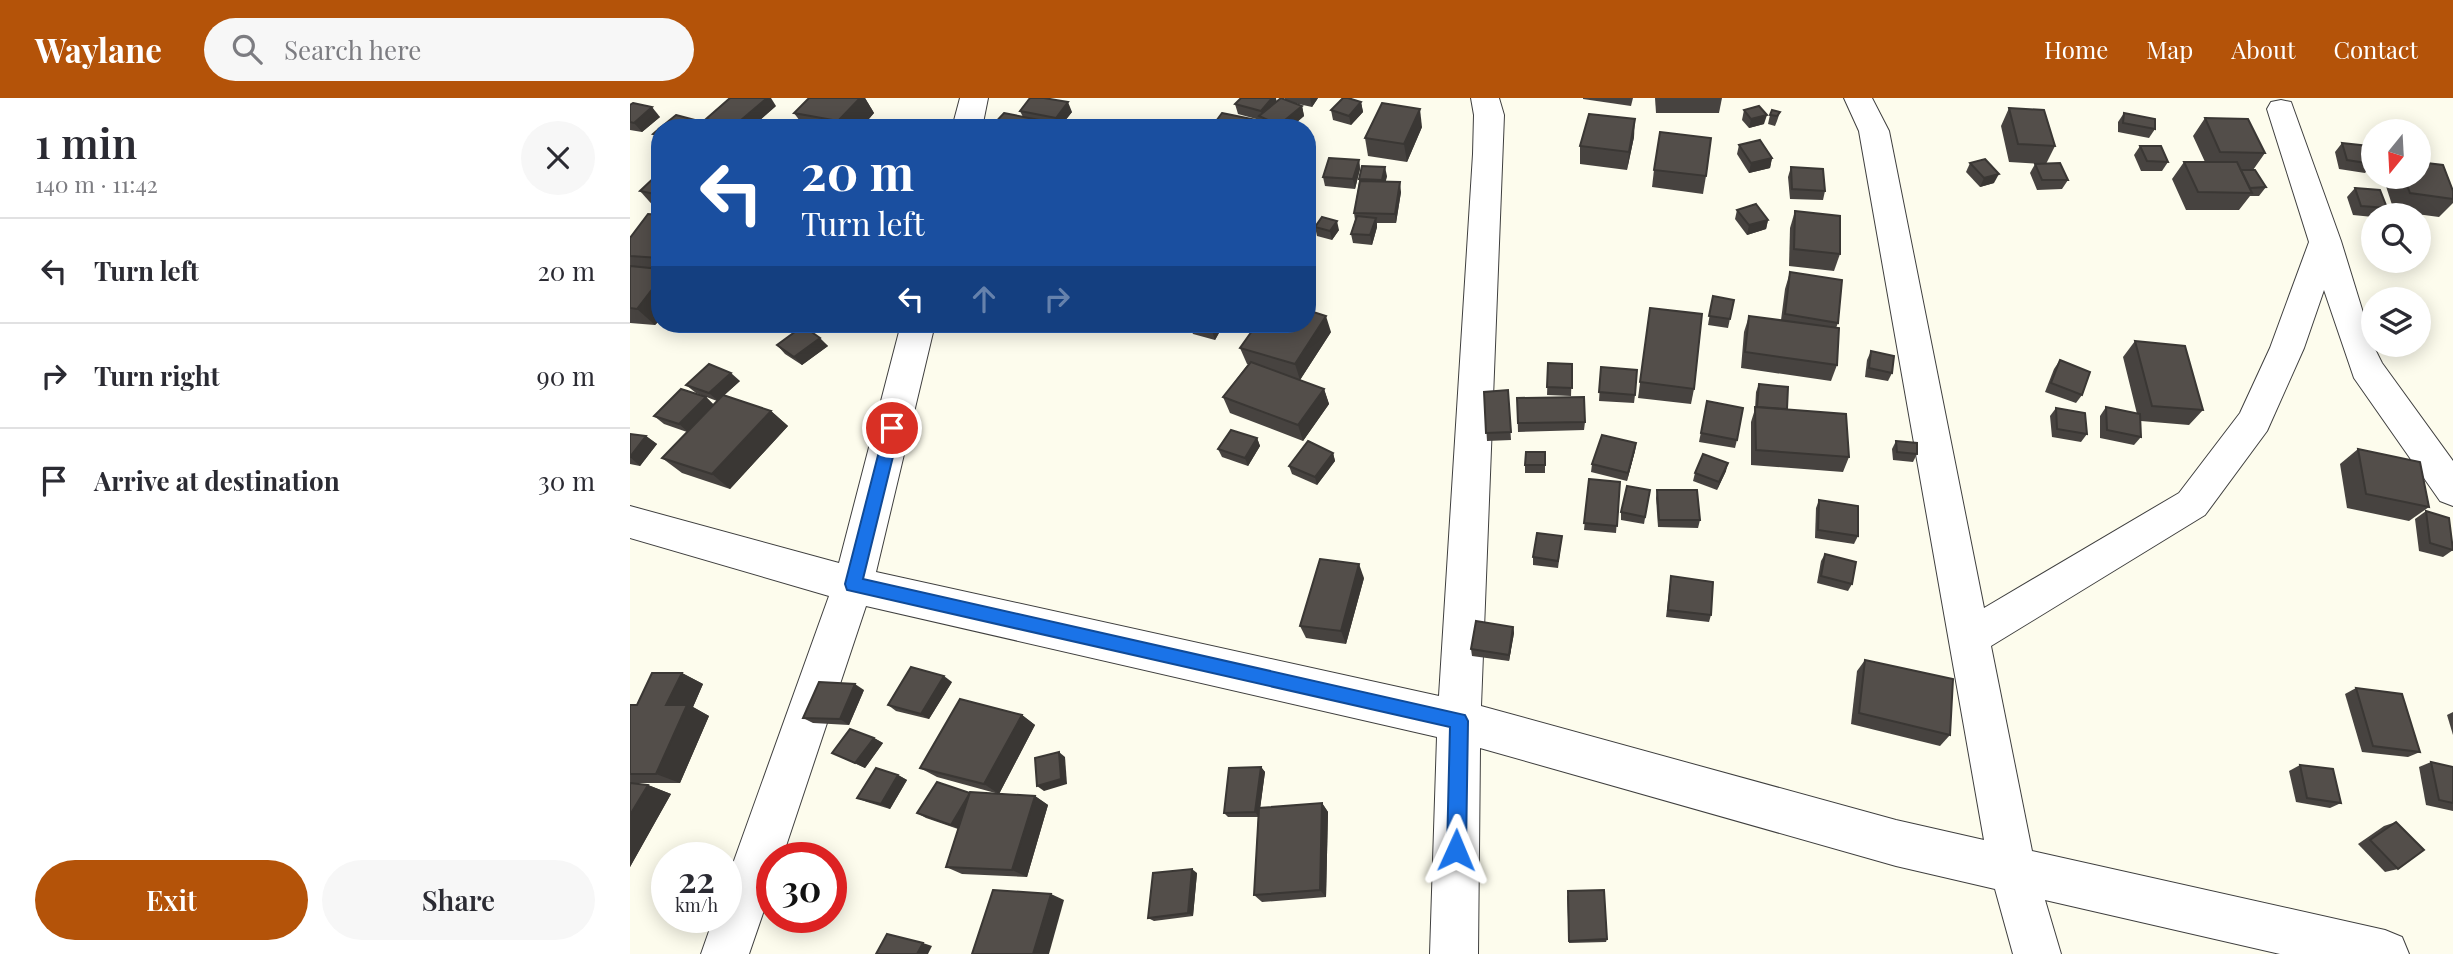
<!DOCTYPE html>
<meta charset="utf-8">
<style>
:root{--surface:#fff;--page:#f7f7f7;--text:#2b2b33;--muted:#7c7c81;--line:#e1e1e2;--accent:#b45309}
body{margin:0;font-family:"Playfair Display",serif;background:var(--page);color:var(--text);height:100vh;display:flex;flex-direction:column;font-size:26px;white-space:nowrap}
*{box-sizing:border-box;margin:0}
p{font-size:23px;color:var(--muted)}
.icon{flex:none;width:38px;height:38px;fill:none;stroke:currentColor;stroke-width:2;stroke-linecap:round;stroke-linejoin:round}
.map{position:relative;flex:1;overflow:hidden}
.panel{display:flex;flex-direction:column;background:var(--surface);width:630px}
.panel>*{flex:none}
.hud{position:absolute;left:21px;top:21px;width:665px;height:214px;border-radius:28px;box-shadow:0 4px 18px #0003;background:#1a4fa0;color:#fff;overflow:hidden}
.needle{width:46px;rotate:198deg}
.fabs{position:absolute;left:1731px;top:21px;display:grid;gap:14px}
.fabs a{display:grid;place-items:center;width:70px;height:70px;border-radius:50%;background:var(--surface);box-shadow:0 4px 18px #0003;font-size:35px}
.speed{position:absolute;left:21px;top:744px;display:flex;gap:14px;font-size:35px;font-weight:700;text-align:center}
.speed>*{display:grid;place-content:center;width:91px;height:91px;border-radius:50%;background:var(--surface);box-shadow:0 4px 18px #0003;line-height:1}
.speed small{font-size:18px;font-weight:400}
.speed .limit{border:10px solid #d22;background:#fff;color:#111}
.pin{position:absolute;display:grid;place-items:center;width:60px;height:60px;color:#fff;margin:-30px;border:4px solid #fff;border-radius:50%;box-shadow:0 2px 7px #0007}
.me{position:absolute;width:77px;margin:-38px;rotate:1deg;stroke-linejoin:round;filter:drop-shadow(0 0 5px #0008)}
.turn{display:flex;align-items:center;gap:24px;height:147px;padding:0 35px;font-size:32px}
.turn .icon{width:91px;height:91px;stroke-width:2.5}
.turn b{display:block;font-size:49px;line-height:60px}
.lanes{display:flex;align-items:center;height:66px;padding:0 35px;background:#0003;justify-content:center;gap:35px;direction:ltr}
.lanes .off{opacity:.35}
.round{display:grid;place-items:center;flex:none;width:74px;height:74px;border-radius:37px;background:var(--page)}
.summary{display:flex;align-items:center;justify-content:space-between;height:119px;padding:0 35px}
h1{font-size:42px;font-weight:600;line-height:52px}
.cta{display:flex;gap:14px;margin-top:auto;padding:14px 35px}
.cta a{flex:1;height:80px;border-radius:42px;background:var(--accent);color:#fff;font-size:28px;font-weight:600;line-height:80px;text-align:center}
.cta a+a{background:var(--page);color:var(--text)}
ul{padding:0;list-style:none}
li{display:flex;align-items:center;gap:21px;height:105px;padding:0 35px;border-top:2px solid var(--line)}
li div{flex:1}
li b{display:block;font-size:26px}
li em{font-style:normal}
header{display:flex;align-items:center;gap:42px;box-sizing:border-box;height:98px;padding:0 35px;background:var(--accent);color:#fff}
header strong{font-size:33px}
nav{display:flex;gap:38px;margin-inline-start:auto;font-size:24px}
.search{width:490px;height:63px;background:var(--page);display:flex;align-items:center;gap:18px;box-sizing:border-box;padding:0 24px;border-radius:38px;color:var(--muted);font-size:26px}
main{display:flex;flex:1;min-height:0}
.map>svg:first-child{display:block}
.lines{fill:none;stroke-linecap:round;stroke-linejoin:round}
.minor-casing{stroke:#3f3f3f;stroke-width:2}
.minor{fill:#fff;fill-rule:evenodd}
.wall{fill:#474340}
.shaded-wall{fill:#3a3734}
.building{fill:#534e4a;stroke:#3a3734;stroke-width:2}
.route{fill:#1a73e8;stroke:#114b97;stroke-width:2}
</style>
<header>
<strong>Waylane</strong>
<div class="search"><svg class="icon" aria-label="search" viewBox="0 0 24 24"><circle cx="10" cy="10" r="6"/><path d="M15 15l6 6"/></svg>Search here</div>
<nav><a>Home</a><a>Map</a><a>About</a><a>Contact</a></nav>
</header>
<main>
<section class="panel">
<div class="summary"><div><h1>1 min</h1><p>140 m · 11:42</p></div><a class="round"><svg class="icon" aria-label="close" viewBox="0 0 24 24"><path d="M6 6l12 12M18 6L6 18"/></svg></a></div>
<ul>
<li><svg class="icon" aria-label="left" viewBox="0 0 24 24"><path d="M17 20v-9H6M10 6l-5 5 5 5"/></svg><div><b>Turn left</b></div><em>20 m</em></li>
<li><svg class="icon" aria-label="right" viewBox="0 0 24 24"><path d="M7 20v-9h11M14 6l5 5-5 5"/></svg><div><b>Turn right</b></div><em>90 m</em></li>
<li><svg class="icon" aria-label="arrive" viewBox="0 0 24 24"><path d="M6 21V4h12l-3 4 3 4H6"/></svg><div><b>Arrive at destination</b></div><em>30 m</em></li>
</ul>
<div class="cta"><a>Exit</a><a>Share</a></div>
</section>
<div class="map">
<svg width="1823" height="856" viewBox="0 0 1823 856">
<rect width="100%" height="100%" fill="#fdfced"/>
<g class="lines">
<defs>
<g id="minor">
<path d="M330,0H358L352,30H322Z"/>
<path d="M841,0H869L874,17L851,608L1266,722L1354,742L1229,33L1214,0H1242L1259,33L1354,510L1549,395L1610,315L1640,250L1679,144L1637,11L1641,4L1651,2L1661,4L1711,143L1743,247L1752,265L1823,363V408L1810,403L1724,280L1694,192L1674,250L1637,333L1575,417L1361,548L1402,753L1755,832L1772,839L1779,856H1650L1415,802L1431,856H1383L1365,791L1266,768L850,650L848,856H800L807,639L236,508L152,760H142V789L119,856H71L84,819H96V785L199,498L0,440V408L209,465L271,226H305L246,474L809,598L843,56L844,17Z"/>
</g>
</defs>
<use href="#minor" class="minor-casing"/>
<use href="#minor" class="minor"/>
</g>
<g class="wall">
<path d="M179,0H235L244,15L231,30H175L164,15Z"/>
<path d="M655,0H688L682,9L664,5L672,8L674,18L660,30H638L632,27L633,30H581L631,23L630,22L608,16L605,6L647,3L655,1Z"/>
<path d="M953,0H1003L1001,8L953,1Z"/>
<path d="M1025,0H1092L1089,15H1026Z"/>
<path d="M731,4L733,14L721,27L703,22L701,12Z"/>
<path d="M0,7L30,19L12,34L0,32Z"/>
<path d="M146,8L121,30H83L76,21Z"/>
<path d="M1379,10L1425,48L1416,66L1438,82L1432,91L1407,92L1400,75L1405,66H1414L1379,64L1371,28Z"/>
<path d="M1114,12L1134,26L1119,30L1112,22Z"/>
<path d="M390,13L442,14L430,29L411,25L413,30L393,19Z"/>
<path d="M1150,14L1147,23L1145,28L1138,26L1140,17Z"/>
<path d="M1494,15L1525,31L1519,40L1488,34V24Z"/>
<path d="M1575,20L1635,55L1623,72L1636,89L1629,98H1620L1609,112H1556L1542,81L1554,64H1575L1563,38Z"/>
<path d="M792,29L777,64L738,58L735,40Z"/>
<path d="M1004,39L997,72L950,66V48Z"/>
<path d="M1712,45L1739,50L1743,46V71L1742,70L1741,68L1735,75L1709,71L1705,54Z"/>
<path d="M1109,47L1142,60L1140,70L1119,75L1107,56Z"/>
<path d="M1510,48L1538,64L1532,73H1511L1504,57Z"/>
<path d="M729,62L730,71L725,91L695,88L693,79Z"/>
<path d="M1340,65L1364,85L1350,89L1336,74Z"/>
<path d="M1161,69L1195,93L1193,102L1160,101L1158,79Z"/>
<path d="M1024,72L1076,78L1073,96L1022,89Z"/>
<path d="M30,74V111H26L10,93Z"/>
<path d="M757,78L755,84L771,94L766,125H747V129L742,147L723,145L721,136L725,122L724,115L729,84V81Z"/>
<path d="M1753,79H1788L1823,93V105L1809,119L1764,113Z"/>
<path d="M1725,90L1757,110L1751,117H1743V119L1723,117L1717,99Z"/>
<path d="M1107,112L1138,122L1136,131L1117,137L1105,121Z"/>
<path d="M1165,113L1210,156L1204,173L1159,168L1160,130Z"/>
<path d="M30,117V222L25,227L0,225V140Z"/>
<path d="M685,129L709,132L702,142L687,138Z"/>
<path d="M1160,174L1208,225L1206,230L1207,267L1201,283L1111,270L1114,234L1119,218L1151,222L1155,191Z"/>
<path d="M1083,198L1104,202L1098,230L1078,227Z"/>
<path d="M1020,210L1064,291L1061,306L1008,300Z"/>
<path d="M141,226H197L194,231L176,230L198,248L172,267L155,256L147,247L170,230H145Z"/>
<path d="M594,226L585,242L563,236L559,228Z"/>
<path d="M701,234L670,282L694,291L699,306L673,343L600,315L593,299L618,266H617L610,250Z"/>
<path d="M1505,243L1573,312L1559,327L1511,323V339L1504,347L1470,340V318L1476,309L1507,316L1493,259Z"/>
<path d="M1241,253L1262,275L1258,283L1235,279L1237,262Z"/>
<path d="M1430,262L1452,297L1446,305L1415,294L1424,271Z"/>
<path d="M918,265L942,266L941,298L917,297Z"/>
<path d="M971,269L1005,297L1004,305L969,303Z"/>
<path d="M110,283L94,297L141,313L158,328L100,391L52,375L32,360L57,334L34,326L24,318L76,299L84,307L87,303L66,295L56,287Z"/>
<path d="M1129,286L1157,311L1219,359L1213,374L1121,367V324L1125,311L1126,294Z"/>
<path d="M878,292L881,342L857,343L854,294Z"/>
<path d="M887,300L955,324L954,332L888,334Z"/>
<path d="M1077,303L1107,342L1105,350L1069,344Z"/>
<path d="M1426,310L1457,336L1451,344L1422,339L1420,318Z"/>
<path d="M0,336L16,338L27,346L10,368L0,366Z"/>
<path d="M627,340L630,348L618,368L592,359L588,351Z"/>
<path d="M1266,343L1287,356L1283,364L1263,362L1262,351Z"/>
<path d="M1006,345L1005,353L997,383L961,374L962,366Z"/>
<path d="M1728,351L1799,409L1779,423L1717,410L1710,366Z"/>
<path d="M915,354V375H895V367Z"/>
<path d="M703,355L705,363L687,387L662,376L659,368Z"/>
<path d="M1096,373L1087,392L1063,383L1065,375Z"/>
<path d="M959,381L990,384L986,435L954,432Z"/>
<path d="M1020,392L1014,426L991,422V414Z"/>
<path d="M1027,392L1070,422L1068,430L1028,429L1026,400Z"/>
<path d="M1189,402L1228,438L1224,446L1185,440L1186,410Z"/>
<path d="M1796,413L1823,446V452L1813,459L1789,453L1785,421Z"/>
<path d="M932,438L928,470L903,467V459Z"/>
<path d="M1195,456L1222,486L1218,493L1187,485L1191,463Z"/>
<path d="M1041,478L1081,517L1079,524L1036,519Z"/>
<path d="M734,480L716,546L676,540L670,528Z"/>
<path d="M883,529L884,535L879,563L842,558L841,551Z"/>
<path d="M1235,562L1320,637L1310,648L1221,626L1227,573Z"/>
<path d="M52,575L73,586L63,609L79,618L50,685H5L18,687L41,696L0,769V607H7Z"/>
<path d="M322,584L299,621L266,613L258,607Z"/>
<path d="M1726,590L1790,654L1778,659L1732,654L1715,596Z"/>
<path d="M234,592L219,627L183,625L173,620Z"/>
<path d="M1823,614V637L1817,617Z"/>
<path d="M392,617L405,627L369,696L307,679L290,670Z"/>
<path d="M244,640L253,645L235,670L202,655Z"/>
<path d="M1801,664L1823,669V713L1796,707L1789,669Z"/>
<path d="M1670,667L1711,705L1700,710L1666,704L1659,673Z"/>
<path d="M631,669L635,674L630,710L692,705L698,714L696,799L632,804L624,797L628,719H598L594,715Z"/>
<path d="M268,677L277,682L260,711L237,704L227,700Z"/>
<path d="M340,695L405,698L418,707L397,779L332,776L316,769L328,731L296,720L287,715Z"/>
<path d="M1766,724L1768,771L1755,774L1728,746L1754,728Z"/>
<path d="M567,775L563,818L524,823L518,820Z"/>
<path d="M937,797L977,841L976,844L939,845Z"/>
</g>
<g class="shaded-wall">
<path d="M137,0H141L146,8L121,30H105L104,28Z"/>
<path d="M230,0H235L244,15L231,30H212L208,23Z"/>
<path d="M642,0H646L647,6L633,19L631,13Z"/>
<path d="M680,0H688L682,9Z"/>
<path d="M438,4L442,14L430,29L426,20Z"/>
<path d="M731,4L733,14L721,27L719,18Z"/>
<path d="M672,8L674,18L660,30H650L649,27Z"/>
<path d="M22,9L30,19L12,34L4,25Z"/>
<path d="M790,11L792,29L777,64L774,46Z"/>
<path d="M1137,17L1134,26L1119,30L1121,21Z"/>
<path d="M1005,21L1004,39L997,72L999,54Z"/>
<path d="M65,22L71,30H56Z"/>
<path d="M409,22L413,30H403Z"/>
<path d="M631,23L633,30H626Z"/>
<path d="M1142,60L1140,70L1119,75L1121,65Z"/>
<path d="M729,62L730,71L725,91L723,81Z"/>
<path d="M755,69L757,78L754,91L752,82Z"/>
<path d="M1369,76L1364,85L1350,89L1354,80Z"/>
<path d="M770,84L771,94L766,125L765,116Z"/>
<path d="M746,120L747,129L742,147L740,137Z"/>
<path d="M1138,122L1136,131L1117,137L1119,127Z"/>
<path d="M707,123L709,132L702,142L700,133Z"/>
<path d="M30,181V222L25,227L7,211Z"/>
<path d="M696,218L701,234L670,282L665,266Z"/>
<path d="M190,226H197L194,231Z"/>
<path d="M586,226H594L585,242L582,233Z"/>
<path d="M190,240L198,248L172,267L164,259Z"/>
<path d="M101,275L110,283L88,303L79,295Z"/>
<path d="M694,291L699,306L673,343L668,327Z"/>
<path d="M76,299L85,308L59,335L49,326Z"/>
<path d="M141,313L158,328L100,391L82,376Z"/>
<path d="M16,338L27,346L10,368L0,359Z"/>
<path d="M627,340L630,348L618,368L615,360Z"/>
<path d="M1006,345L1005,353L997,383L998,375Z"/>
<path d="M703,355L705,363L687,387L685,379Z"/>
<path d="M1098,365L1096,373L1087,392L1089,384Z"/>
<path d="M729,466L734,480L716,546L711,533Z"/>
<path d="M883,529L884,535L879,563V557Z"/>
<path d="M52,575L73,586L63,609L79,618L50,685L26,676L36,607Z"/>
<path d="M314,578L322,584L299,621L291,616Z"/>
<path d="M225,586L234,592L219,627L210,621Z"/>
<path d="M392,617L405,627L369,696L354,686Z"/>
<path d="M244,640L253,645L235,670L225,665Z"/>
<path d="M429,654L435,659L437,686L414,693L407,688Z"/>
<path d="M631,669L635,674L629,719L625,714Z"/>
<path d="M268,677L277,682L260,711L251,706Z"/>
<path d="M18,687L41,696L0,769V717Z"/>
<path d="M340,695L329,731L321,727Z"/>
<path d="M405,698L418,707L397,779L382,772Z"/>
<path d="M692,705L698,714L696,799L690,792Z"/>
<path d="M562,771L567,775L563,818L558,815Z"/>
<path d="M421,796L434,802L419,856H403Z"/>
<path d="M293,845L302,848L298,856H287Z"/>
</g>
<g class="building">
<path d="M100,0H137L104,28L76,21Z"/>
<path d="M179,0H230L208,23L164,15Z"/>
<path d="M400,0H414L438,4L426,20L390,13Z"/>
<path d="M611,0H642L631,13L605,6Z"/>
<path d="M651,0L672,8L649,27L629,18Z"/>
<path d="M713,0H718L731,4L719,18L701,12Z"/>
<path d="M3,5L22,9L4,25L0,24V7Z"/>
<path d="M752,5L790,11L774,46L735,40Z"/>
<path d="M1129,8L1137,17L1121,21L1114,12Z"/>
<path d="M1379,10L1414,12L1425,48L1388,46Z"/>
<path d="M1142,12L1150,14L1147,18L1140,17Z"/>
<path d="M374,15L409,22L403,30H360Z"/>
<path d="M592,15L631,23L626,30H581Z"/>
<path d="M1494,15L1525,21V31L1493,25Z"/>
<path d="M959,16L1005,21L999,54L950,48Z"/>
<path d="M46,17L65,22L56,30H30Z"/>
<path d="M1575,20L1618,21L1635,55L1590,54Z"/>
<path d="M30,30V38L23,36Z"/>
<path d="M1030,34L1081,40L1076,78L1024,72Z"/>
<path d="M1130,42L1142,60L1121,65L1109,47Z"/>
<path d="M1712,45L1739,48L1743,66L1717,62Z"/>
<path d="M1510,48H1531L1538,64L1517,63Z"/>
<path d="M699,60L729,62L723,81L693,79Z"/>
<path d="M1355,61L1369,76L1354,80L1340,65Z"/>
<path d="M1554,64H1607L1622,95L1568,94Z"/>
<path d="M1788,64L1813,67L1823,93V101L1780,95L1774,79H1788Z"/>
<path d="M1430,65L1438,82H1412L1405,66Z"/>
<path d="M732,68L755,69L752,82L729,81Z"/>
<path d="M1161,69L1193,71L1195,93L1162,91Z"/>
<path d="M1611,72H1625L1636,89L1620,90Z"/>
<path d="M30,74V97L10,93Z"/>
<path d="M730,83L770,84L765,116L724,115Z"/>
<path d="M1725,90L1750,92L1757,110L1731,108Z"/>
<path d="M1126,106L1138,122L1119,127L1107,112Z"/>
<path d="M1165,113L1210,118V156L1164,151Z"/>
<path d="M18,116L30,117V160L0,158V140Z"/>
<path d="M727,118L746,120L740,137L721,136Z"/>
<path d="M692,119L707,123L700,133L685,129Z"/>
<path d="M0,168L30,171V181L7,211L0,210Z"/>
<path d="M1160,174L1212,182L1208,225L1155,216Z"/>
<path d="M1083,198L1104,202L1100,221L1079,218Z"/>
<path d="M1020,210L1072,216L1064,291L1010,284Z"/>
<path d="M677,212L696,218L665,266L610,250L627,226H677Z"/>
<path d="M1119,218L1209,230L1207,267L1115,254Z"/>
<path d="M560,226H586L582,233L559,228Z"/>
<path d="M173,228L190,240L164,259L147,247Z"/>
<path d="M1505,243L1555,248L1573,312L1522,308Z"/>
<path d="M1241,253L1264,258L1262,275L1239,270Z"/>
<path d="M1430,262L1460,274L1452,297L1421,285Z"/>
<path d="M621,264L694,291L668,327L593,299Z"/>
<path d="M918,265L942,266V290L917,289Z"/>
<path d="M79,266L101,275L79,295L56,287Z"/>
<path d="M971,269L1007,272L1005,297L969,294Z"/>
<path d="M1129,286L1158,289L1157,311L1127,309Z"/>
<path d="M51,291L76,299L49,326L24,318Z"/>
<path d="M878,292L881,334L856,335L854,294Z"/>
<path d="M93,297L141,313L82,376L32,360Z"/>
<path d="M954,299L955,324L888,325L887,300Z"/>
<path d="M1077,303L1113,310L1107,342L1071,335Z"/>
<path d="M1125,309L1216,316L1219,359L1126,352Z"/>
<path d="M1476,309L1510,316L1511,339L1477,332Z"/>
<path d="M1426,310L1455,315L1457,336L1427,331Z"/>
<path d="M601,332L627,340L615,360L588,351Z"/>
<path d="M0,336L16,338L0,359Z"/>
<path d="M972,337L1006,345L998,375L962,366Z"/>
<path d="M678,343L703,355L685,379L659,368Z"/>
<path d="M1266,343L1287,345V356L1267,354Z"/>
<path d="M1728,351L1790,364L1799,409L1736,396Z"/>
<path d="M896,354H915V367H895Z"/>
<path d="M1073,356L1098,365L1089,384L1065,375Z"/>
<path d="M959,381L990,384L987,428L954,425Z"/>
<path d="M997,388L1020,392L1015,419L991,414Z"/>
<path d="M1027,392H1067L1070,422H1029Z"/>
<path d="M1189,402L1228,408V438L1188,432Z"/>
<path d="M1796,413L1819,420L1823,452L1800,445Z"/>
<path d="M907,435L932,438L928,463L903,459Z"/>
<path d="M1195,456L1226,464L1222,486L1191,478Z"/>
<path d="M690,461L729,466L711,533L670,528Z"/>
<path d="M1041,478L1083,484L1081,517L1038,512Z"/>
<path d="M846,523L883,529L879,557L841,551Z"/>
<path d="M1235,562L1323,581L1320,637L1229,615Z"/>
<path d="M281,569L314,578L291,616L258,607Z"/>
<path d="M22,575H52L36,607H57L26,676H0V607H7Z"/>
<path d="M189,584L225,586L210,621L173,620Z"/>
<path d="M1726,590L1772,596L1790,654L1743,648Z"/>
<path d="M330,601L392,617L354,686L290,670Z"/>
<path d="M220,631L244,640L225,665L202,655Z"/>
<path d="M429,654L431,681L407,688L405,660Z"/>
<path d="M1801,664L1823,669V705L1809,702Z"/>
<path d="M1670,667L1703,671L1711,705L1677,700Z"/>
<path d="M631,669L625,714L594,715L599,670Z"/>
<path d="M246,670L268,677L251,706L227,700Z"/>
<path d="M307,684L340,695L321,727L287,715Z"/>
<path d="M0,685L18,687L0,717Z"/>
<path d="M340,694L405,698L382,772L316,769Z"/>
<path d="M692,705L690,792L624,797L629,710Z"/>
<path d="M1766,724L1794,752L1768,771L1740,742Z"/>
<path d="M562,771L558,815L518,820L523,775Z"/>
<path d="M363,792L421,796L403,856H342Z"/>
<path d="M974,792L977,841L939,843L938,793Z"/>
<path d="M257,836L293,845L287,856H246Z"/>
</g>
<path class="route" d="M262,324L270,330L233,481L835,617L838,623L836,752L833,759L826,762L819,759L817,752L820,629L217,492L215,486L255,330Z"/>
</svg>
<div class="fabs">
<a><svg class="needle" viewBox="-14 -14 28 28"><path d="M0-13l5 13h-10z" fill="#e53935"/><path d="M0 13l5-13h-10z" fill="#7c7c81"/></svg></a>
<a><svg class="icon" aria-label="search" viewBox="0 0 24 24"><circle cx="10" cy="10" r="6"/><path d="M15 15l6 6"/></svg></a>
<a><svg class="icon" aria-label="layers" viewBox="0 0 24 24"><path d="M12 4l9 5-9 5-9-5zM3 14l9 5 9-5"/></svg></a>
</div>
<div class="speed"><div>22<small>km/h</small></div><div class="limit">30</div></div>
<div class="pin" style="left:262px;top:330px;background:#d93025"><svg class="icon" aria-label="arrive" viewBox="0 0 24 24"><path d="M6 21V4h12l-3 4 3 4H6"/></svg></div>
<svg class="me" style="left:826px;top:752px" viewBox="-20 -20 40 40"><path d="M0-17L14 15 0 8-14 15z" fill="#1a73e8" stroke="#fff" stroke-width="4"/></svg>
<div class="hud">
<div class="turn"><svg class="icon" aria-label="left" viewBox="0 0 24 24"><path d="M17 20v-9H6M10 6l-5 5 5 5"/></svg><div><b>20 m</b>Turn left</div></div>
<div class="lanes"><svg class="icon" aria-label="left" viewBox="0 0 24 24"><path d="M17 20v-9H6M10 6l-5 5 5 5"/></svg><svg class="icon off" aria-label="ahead" viewBox="0 0 24 24"><path d="M12 20V5M6 11l6-6 6 6"/></svg><svg class="icon off" aria-label="right" viewBox="0 0 24 24"><path d="M7 20v-9h11M14 6l5 5-5 5"/></svg></div>
</div>
</div>
</main>
